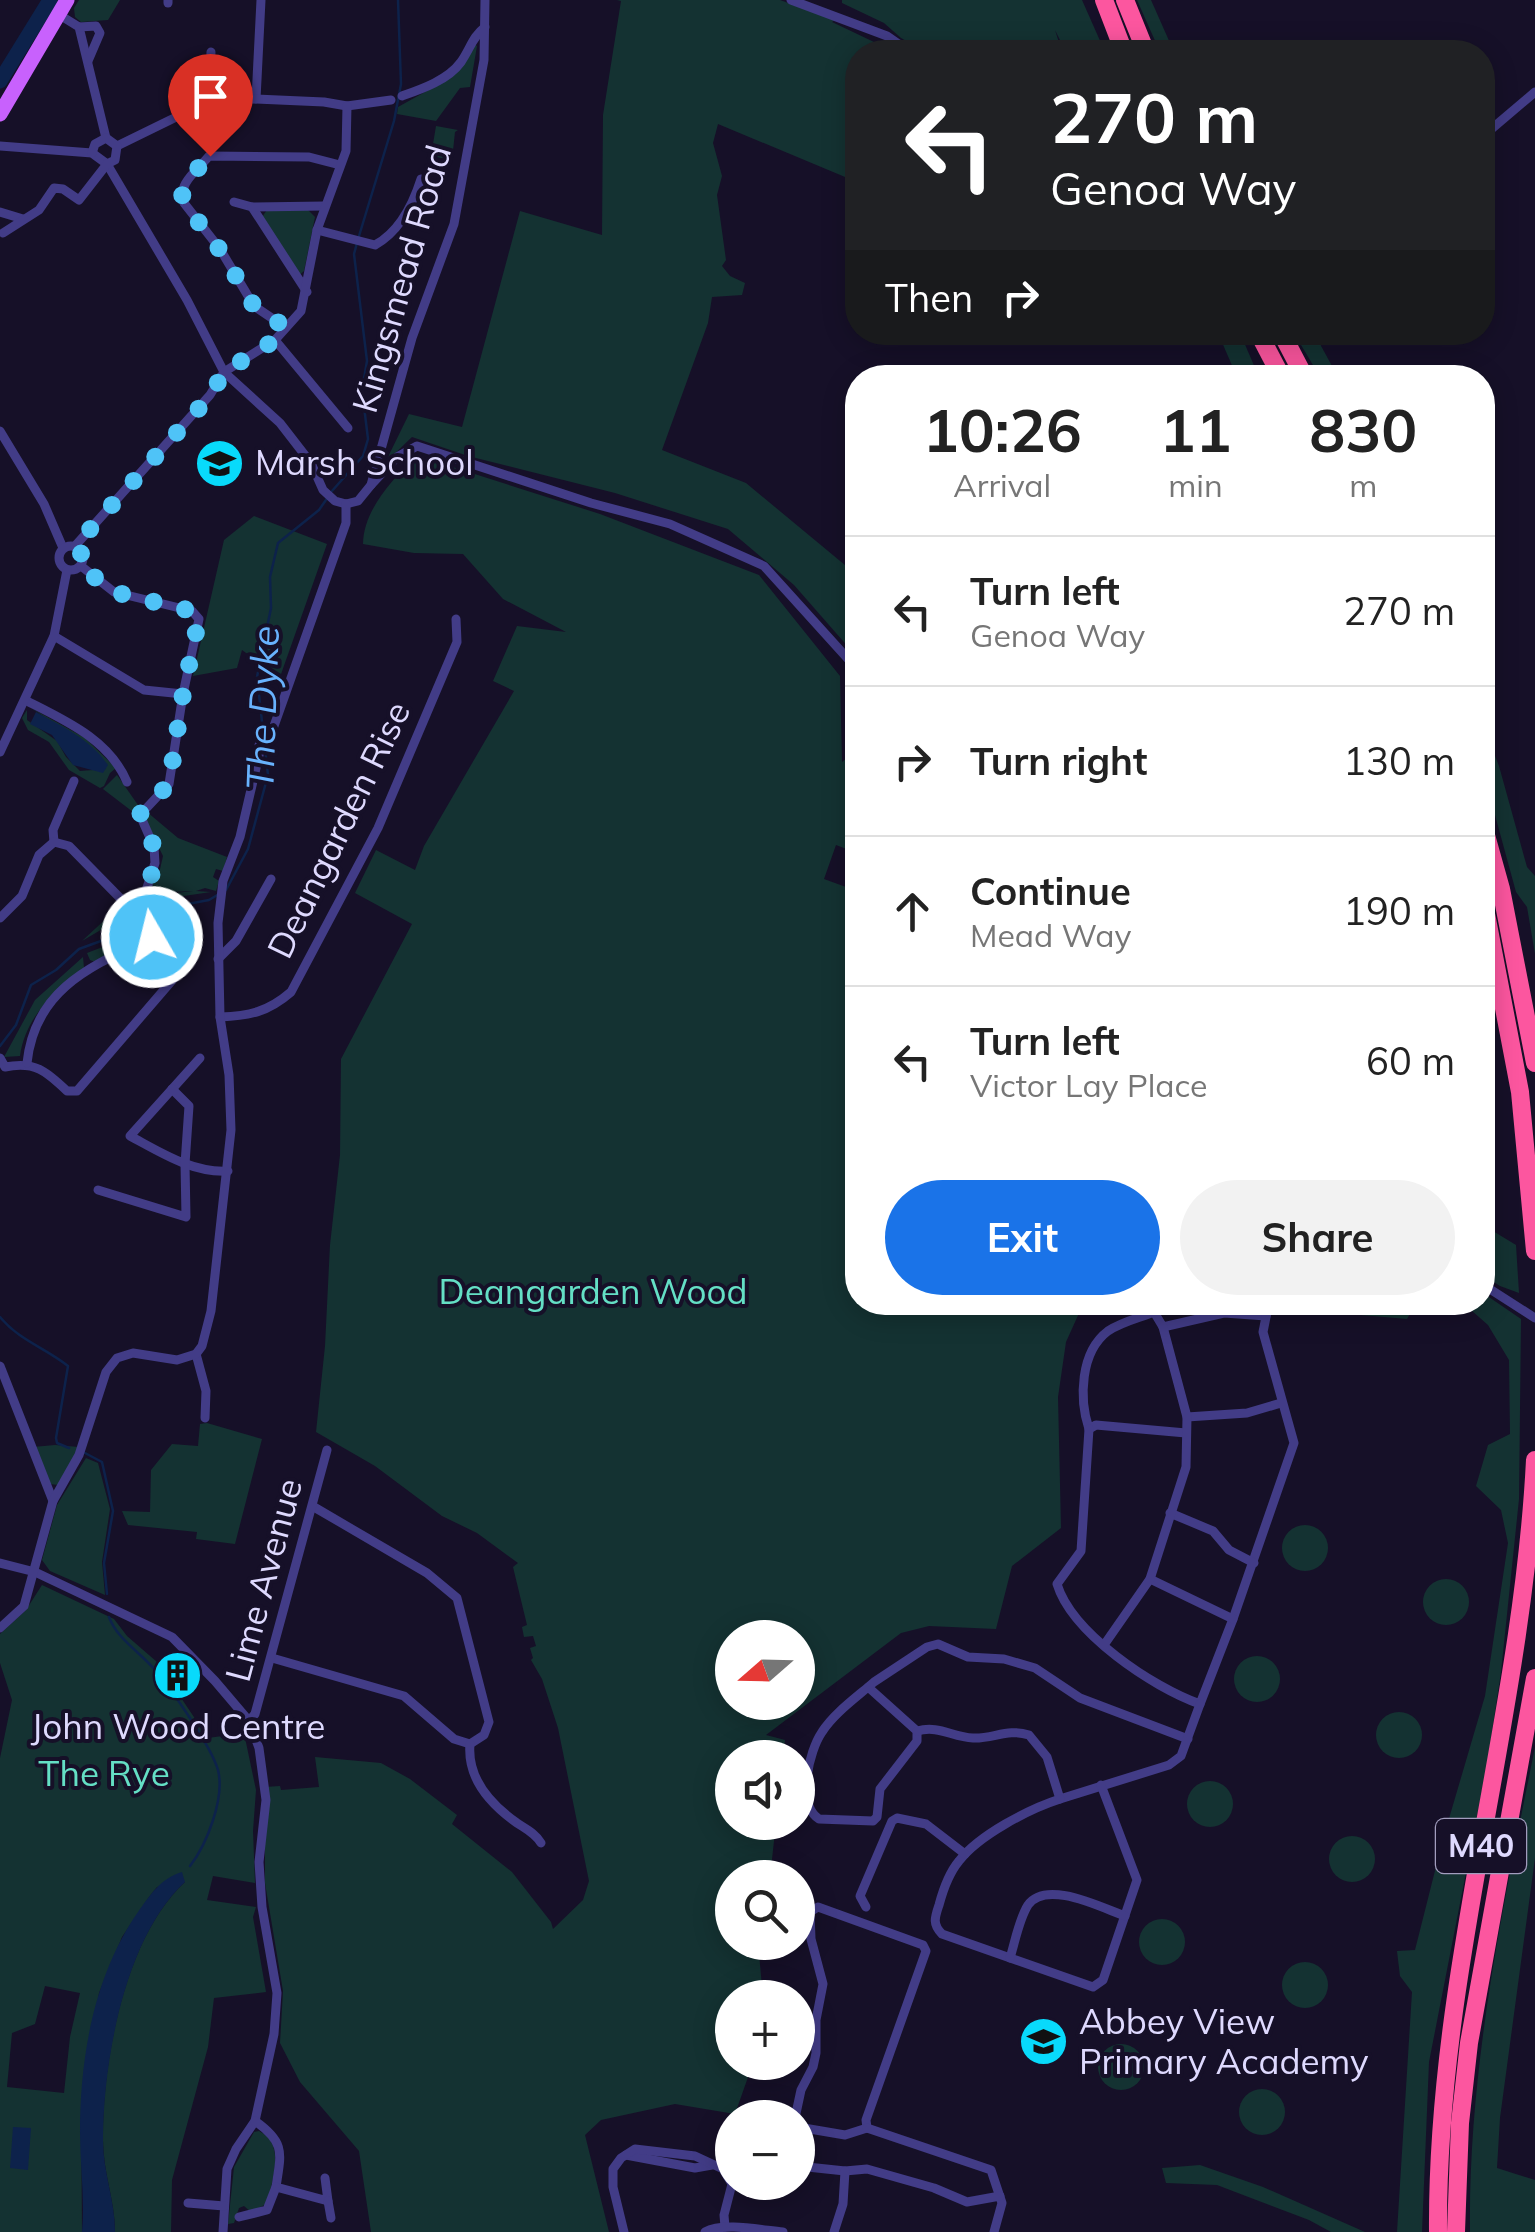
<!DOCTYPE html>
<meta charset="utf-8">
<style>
:root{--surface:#fff;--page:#f2f2f2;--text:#222;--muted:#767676;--line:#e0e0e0;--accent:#1a73e8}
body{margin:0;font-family:Mulish,sans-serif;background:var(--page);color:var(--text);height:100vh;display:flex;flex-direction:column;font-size:38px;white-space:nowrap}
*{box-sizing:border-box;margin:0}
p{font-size:32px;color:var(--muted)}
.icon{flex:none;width:55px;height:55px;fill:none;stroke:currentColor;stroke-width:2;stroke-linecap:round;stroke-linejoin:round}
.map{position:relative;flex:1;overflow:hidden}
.side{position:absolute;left:845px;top:365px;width:650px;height:950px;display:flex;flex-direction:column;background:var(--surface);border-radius:40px;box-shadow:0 5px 25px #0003}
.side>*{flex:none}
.guide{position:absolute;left:845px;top:40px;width:650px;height:305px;border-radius:40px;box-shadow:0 5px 25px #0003;background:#202124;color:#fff;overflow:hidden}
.needle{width:65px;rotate:250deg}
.controls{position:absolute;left:715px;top:1620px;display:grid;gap:20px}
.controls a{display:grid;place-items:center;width:100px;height:100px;border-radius:50%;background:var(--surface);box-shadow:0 5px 25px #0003;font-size:50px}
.pin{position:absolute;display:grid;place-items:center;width:85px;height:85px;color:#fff;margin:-102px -42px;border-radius:50% 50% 50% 0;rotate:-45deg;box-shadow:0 0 10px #0007}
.pin .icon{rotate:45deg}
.me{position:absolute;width:110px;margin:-55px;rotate:352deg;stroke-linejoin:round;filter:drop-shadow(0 0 8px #0008)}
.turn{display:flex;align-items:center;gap:35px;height:210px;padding:0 40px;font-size:45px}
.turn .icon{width:130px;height:130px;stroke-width:2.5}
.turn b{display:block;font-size:70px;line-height:85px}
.then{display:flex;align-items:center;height:95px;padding:0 40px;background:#0003;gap:20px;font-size:38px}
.eta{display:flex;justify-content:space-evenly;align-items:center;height:170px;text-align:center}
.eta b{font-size:60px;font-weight:700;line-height:70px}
.action{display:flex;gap:20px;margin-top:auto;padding:20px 40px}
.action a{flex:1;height:115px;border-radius:60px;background:var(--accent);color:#fff;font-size:40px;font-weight:700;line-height:115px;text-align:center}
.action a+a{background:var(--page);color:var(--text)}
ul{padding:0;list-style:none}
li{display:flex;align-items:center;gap:30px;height:150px;padding:0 40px;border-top:2px solid var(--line)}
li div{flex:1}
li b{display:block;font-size:38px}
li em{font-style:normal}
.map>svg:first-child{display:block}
.green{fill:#143232;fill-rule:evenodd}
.water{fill:#0d224b}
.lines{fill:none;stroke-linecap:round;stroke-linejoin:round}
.stream{stroke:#0d224b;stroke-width:2.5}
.river{stroke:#0d224b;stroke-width:15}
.street{stroke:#423c87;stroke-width:9}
.primary{stroke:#c861fd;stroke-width:15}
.highway{stroke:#fc569f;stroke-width:18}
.route{stroke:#4fc3f7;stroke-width:18;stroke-dasharray:0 32.4}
.labels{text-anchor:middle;stroke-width:8;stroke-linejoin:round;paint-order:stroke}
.shield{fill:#161028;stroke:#a29dbe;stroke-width:2.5}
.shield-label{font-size:32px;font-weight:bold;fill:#ded9fe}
.street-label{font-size:35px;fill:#ded9fe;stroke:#161028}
.poi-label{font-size:35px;fill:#ded9fe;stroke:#161028;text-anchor:start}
.park-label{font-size:35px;fill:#64dfc5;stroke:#161028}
.water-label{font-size:38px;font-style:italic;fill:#68b2fd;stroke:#161028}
</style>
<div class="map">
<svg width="1535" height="2232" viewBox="0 0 1535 2232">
<rect width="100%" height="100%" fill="#161028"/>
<g class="green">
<path d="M79,0H120L108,20L81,22L75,17L74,8Z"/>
<path d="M617,0H780L835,20L832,22L895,52H858L857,182L718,124L713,143L722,176L717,195L726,260L722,266L730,276L745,283L742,295L712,297L708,323L662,450L746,483L857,575V657L794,585L728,529L615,493L468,456L412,437L385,463L409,414L462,427L520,211L602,235L603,115L621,1Z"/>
<path d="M842,0H1082L1105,52H1066L1055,30L1062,52H926L901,38L884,23L842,3Z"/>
<path d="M1137,0H1151L1174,52H1160Z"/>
<path d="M474,44L477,46L470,87L460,88L436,121L397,114L398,107L443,82Z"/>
<path d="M436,126L458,130L455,132L452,160L431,156Z"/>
<path d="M267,210H308L315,217L304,271L297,277L262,217Z"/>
<path d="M1218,333H1240L1259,377H1237Z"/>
<path d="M1294,333H1314L1338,377H1320Z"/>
<path d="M415,455L600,514L759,575L840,676L842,762L857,750V853L836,845L824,879L857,891L858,1302L1078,1303L1080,1311L1066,1342L1058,1397L1061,1528L1012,1566L996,1629L929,1626L901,1633L766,1735L785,1740L783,1757L732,1758V1822L776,1823L770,1877L732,1878V1942L758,1943L763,1997L732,1998V2062L753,2063L735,2114L675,2104L601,2120L585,2135L609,2232H371L359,2151L300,2082L280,2043L283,1991L265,1883V1787L280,1786L281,1790L319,1787L315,1757L381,1763L410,1779L457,1815L452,1824L512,1872L551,1922L553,1929L583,1900L589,1881L558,1728L542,1679L531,1660L533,1658L530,1648L536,1646L533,1636L524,1637L522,1627L527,1625L513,1567L518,1563L477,1533L442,1516L375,1466L316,1432L325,1346L330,1245L340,1155L341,1059L412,924L355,893L376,850L415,870L424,846L514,691L493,681L517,626L566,632L503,599L463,554L414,553L363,544C364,508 392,482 415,455ZM732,1638H798V1702H732Z"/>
<path d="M254,516L327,544L280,677L242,650L237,668L193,676L224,540Z"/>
<path d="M31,708L85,738L116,768L110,773L104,786L100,788L69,770L49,742L28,730L22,718L27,710V720L57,741L66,757L80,771L106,769L55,724Z"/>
<path d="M1482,723L1499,766L1527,867L1535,876V954L1527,907L1516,892L1483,771Z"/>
<path d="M117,775L138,805L133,812L103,789Z"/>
<path d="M147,812L178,838L227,857L223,871L216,869L213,877L219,881L216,891L205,888L196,891L211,892L150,901V896L193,891L149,893L154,880L158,878L163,856L144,817Z"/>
<path d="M124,902L127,903V907L138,906L139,911L121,918L82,941Z"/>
<path d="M143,924L145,936L95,962L90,960L87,953L118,941Z"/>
<path d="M83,957L84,968C55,989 25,1018 20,1056L4,1057L35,1000Z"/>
<path d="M1483,1225L1516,1245L1519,1293L1500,1286L1483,1275Z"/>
<path d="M1483,1293L1521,1319L1519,1499L1501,1672L1487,1765L1429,2062L1422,2232H1397L1412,1992L1400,1976L1397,1951L1415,1950L1443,1839L1485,1696L1508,1543L1501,1510L1476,1486L1488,1445L1510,1434L1509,1360L1488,1325L1463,1303L1482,1302Z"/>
<path d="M1353,1303V1302L1416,1303L1407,1319L1349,1314Z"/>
<path d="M207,1423L262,1439L235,1544L196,1539L197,1532L128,1525L122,1511L150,1512L151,1470L172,1444L198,1446L200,1424Z"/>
<path d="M55,1445L79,1447L58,1485L50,1484L33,1447Z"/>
<path d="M86,1458L98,1463L110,1509L102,1562L105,1595L50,1571L42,1560L57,1505Z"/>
<circle cx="1305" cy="1548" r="23"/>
<circle cx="1446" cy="1602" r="23"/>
<path d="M42,1585L114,1619L127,1636L157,1662L208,1738L244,1733L256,1790L253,1831L255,1883L213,1876L207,1900L256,1907L253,1917L266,1992L214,1998L208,2047L172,2180L171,2232H115C115,2201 103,2172 103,2141C102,2061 125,1937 185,1882L157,1887L149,1897L122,1937L99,1993L81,2100L82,2232H0V1758L12,1700L0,1663V1634L26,1610ZM45,1986L80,1993L70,2037L64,2093L7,2087L12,2033L35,2024Z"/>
<circle cx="1257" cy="1679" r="23"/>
<circle cx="1399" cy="1735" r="23"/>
<path d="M1535,1747V1858L1500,2118L1497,2168L1535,2180V2232H1470C1468,2068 1503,1907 1535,1747Z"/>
<circle cx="1210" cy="1804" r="23"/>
<circle cx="1352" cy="1859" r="23"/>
<circle cx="1162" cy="1942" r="23"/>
<circle cx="1305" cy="1985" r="23"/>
<circle cx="1121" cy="2067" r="23"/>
<circle cx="1262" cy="2112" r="23"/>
<path d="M259,2131C286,2144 272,2178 268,2203L251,2212L244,2206L239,2208L234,2223L228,2224L234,2167L254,2132Z"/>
<path d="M1200,2165L1263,2187L1365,2232H1331L1309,2220L1217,2185L1166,2183L1162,2168Z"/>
</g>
<g class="water">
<path d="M36,712C63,727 90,739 108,765L103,773L73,765L52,735L30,724Z"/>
<path d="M182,1872L185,1882C125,1937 103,2061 103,2141C103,2172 115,2201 115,2232H82C85,2199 80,2166 80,2132C80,2057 94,1975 138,1912C150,1895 161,1878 182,1872Z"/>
<path d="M13,2127L31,2128L28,2170L10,2168Z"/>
</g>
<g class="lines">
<g class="stream">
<path d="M359,236L394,121L401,84L398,0"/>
<path d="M332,491L363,456L368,439L362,390L367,361L354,254L357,243"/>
<path d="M226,890L248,849L268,775L257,677L271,608L270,577L278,543L319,510L328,497"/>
<path d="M150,911L209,900L219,894"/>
<path d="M0,1046L16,1025L31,985L56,970L79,949L109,938L143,913"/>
<path d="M0,1317C20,1341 44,1347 68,1366L56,1438L57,1443L69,1448"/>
<path d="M85,1453L102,1462L113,1511L104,1563L107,1594"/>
<path d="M109,1617C117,1639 140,1652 155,1670C172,1690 211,1746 218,1770C225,1798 207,1844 190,1866"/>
</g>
<path class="river" d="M0,81L50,0"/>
<g class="street">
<path d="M791,0L887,36L910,52"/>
<path d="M168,3V0"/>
<path d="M58,14L79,27L106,138"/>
<path d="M79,27L96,26L100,33L88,61"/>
<path d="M402,96C422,89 448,80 461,62C470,49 473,36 485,27"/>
<path d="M256,99L261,0"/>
<path d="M209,101L211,52"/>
<path d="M1482,137L1535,92"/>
<path d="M0,146L92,153L107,164L187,300L224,372L280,423L311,463L323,490L335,501L346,504"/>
<path d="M117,146L209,101L256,99L324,102L347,106L391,100"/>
<path d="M234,202L252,207L307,292"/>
<path d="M252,207L324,206"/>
<path d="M0,212L23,219"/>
<path d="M317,230L375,245C399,232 413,204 421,179"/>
<path d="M3,233L39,210L54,188L63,189L79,200L107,164L115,160L117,146L106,138L95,144L92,153"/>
<path d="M285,327L254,306L220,249L184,203C176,184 198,170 209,156L309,157L340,165"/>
<path d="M275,340L348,428"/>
<path d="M0,431L44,504L63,548"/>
<path d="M371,485L397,457L417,446L591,503L670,524L764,566L858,670"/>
<path d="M346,504L358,501L371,485L412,338L454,224L484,60L485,0"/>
<circle cx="71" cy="558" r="12"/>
<path d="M75,546L210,395L224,372L275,340L301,311L317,230L346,151L347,106"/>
<path d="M54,636L144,690L183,694"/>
<path d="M25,700C64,720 109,739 127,782"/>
<path d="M274,726L346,523V504"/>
<path d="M0,752L54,636L67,570"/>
<path d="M54,842L53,830L74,781"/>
<path d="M0,918L22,896L39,855L54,842L69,846L121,899L143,900"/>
<path d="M218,959L236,941L271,879"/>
<path d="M220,1017C249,1016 268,1012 291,992L378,828L457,642L456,619"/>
<path d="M0,1058L5,1067C35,1061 46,1071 67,1091H77L175,977L173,968L155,946L143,900L155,863L154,847L140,815L169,784L183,694L199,619L192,611L114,592L81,566"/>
<path d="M200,1058L130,1136C160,1152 192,1173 228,1171"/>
<path d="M27,1063C35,988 92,966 152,937"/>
<path d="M98,1190L186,1217L185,1164L189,1106L172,1089"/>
<path d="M1482,1284L1535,1318"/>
<path d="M1155,1302L1154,1312C1139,1318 1121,1322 1108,1331C1080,1352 1079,1399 1089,1429L1096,1425L1186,1433"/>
<path d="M1154,1312L1163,1327L1224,1313L1266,1316"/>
<path d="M196,1354L206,1391L205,1418"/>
<path d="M0,1366L53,1501"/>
<path d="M1187,1417L1247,1413L1281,1403"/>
<path d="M1089,1429L1081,1551L1057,1584C1072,1633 1152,1687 1200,1704L1233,1619L1294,1443L1263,1332L1269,1302"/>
<path d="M1170,1513L1213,1531L1229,1550L1254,1563"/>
<path d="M0,1563L35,1572L172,1637L215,1681L249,1721L259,1748L266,1800L259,1862L262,1907L277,1993L274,2034L255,2121L236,2149L227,2169L223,2232"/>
<path d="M1150,1579L1233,1619"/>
<path d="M0,1628L24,1606L53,1501L79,1455L106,1372L117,1358L133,1353L177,1360L196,1354L202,1346L211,1311L231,1130L229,1075L220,1017L218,923L223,881L240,837L260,751L259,745"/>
<path d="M1104,1645L1150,1579L1186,1467L1187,1417L1163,1327"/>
<path d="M272,1658L404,1696L454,1739L470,1744L484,1735L489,1722L457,1598L427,1573L314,1507"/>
<path d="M868,1687L917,1731V1741L880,1789L877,1817L873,1821L819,1819C796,1804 809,1751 822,1732C834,1713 857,1697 874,1682L927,1647L938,1644L968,1657L1004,1659L1035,1668L1080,1698L1188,1739"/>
<path d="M249,1721L255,1714L327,1450"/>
<path d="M917,1731C939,1725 952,1737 973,1738C993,1739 1008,1728 1029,1735L1047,1757L1060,1799L1169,1765L1181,1756L1200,1704"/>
<path d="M470,1744C467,1778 490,1804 517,1823C526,1829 535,1833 541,1843"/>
<path d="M1060,1799C1029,1809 979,1835 959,1861C949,1873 943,1890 939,1905C935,1917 932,1924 942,1934L1093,1987L1103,1980L1137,1880L1101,1785"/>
<path d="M866,1907L860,1896L892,1821L897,1818L926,1824L965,1854"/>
<path d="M1010,1958C1015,1942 1019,1919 1028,1905C1046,1879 1102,1908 1125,1916"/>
<path d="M795,2118L801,2090L813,2067L816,2053V2020L823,1984L811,1939L810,1912L818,1907L923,1945L926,1951L866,2120L867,2128"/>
<path d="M255,2121C286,2143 281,2153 276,2187L328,2201L325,2178"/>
<path d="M798,2127L845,2135L867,2128"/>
<path d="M867,2128L991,2170L1002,2203L994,2232"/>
<path d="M626,2155L695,2168L712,2165"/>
<path d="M798,2166L845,2171L867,2169L934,2188L967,2202L1000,2196"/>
<path d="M328,2201L331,2218"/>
<path d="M188,2203L224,2206"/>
<path d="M239,2217L267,2210L276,2187"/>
<path d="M624,2232L613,2187V2169L621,2158L635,2149L695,2156L723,2169L732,2184L724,2215L725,2227"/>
<path d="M705,2232C723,2222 761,2230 783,2232"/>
<path d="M834,2232L843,2204L845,2171"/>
</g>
<path class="primary" d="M0,114L67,0"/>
<g class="highway">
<path d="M1104,0L1124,52"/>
<path d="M1125,0L1146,52"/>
<path d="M1258,332L1282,378"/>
<path d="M1281,332L1305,378"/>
<path d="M1482,821L1501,889L1535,1063"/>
<path d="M1482,893L1520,1092L1535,1251"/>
<path d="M1438,2232C1436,1971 1522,1720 1535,1460"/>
<path d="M1456,2232L1460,2123L1469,2043L1535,1678"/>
</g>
</g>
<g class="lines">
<path class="route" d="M152,937L143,900L155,864L154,847L140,814L169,784L183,694L199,618L192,611L114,592L80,566L83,556L75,546L210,396L224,372L275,340L285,327L254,306L220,250L184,203C176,184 198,170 210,156"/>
</g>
<defs>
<symbol id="school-disc" viewBox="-11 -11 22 22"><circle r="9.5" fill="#08dafb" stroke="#161028"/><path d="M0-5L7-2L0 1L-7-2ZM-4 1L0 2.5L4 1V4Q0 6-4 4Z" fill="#111"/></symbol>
<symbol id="building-disc" viewBox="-11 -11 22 22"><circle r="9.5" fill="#08dafb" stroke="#161028"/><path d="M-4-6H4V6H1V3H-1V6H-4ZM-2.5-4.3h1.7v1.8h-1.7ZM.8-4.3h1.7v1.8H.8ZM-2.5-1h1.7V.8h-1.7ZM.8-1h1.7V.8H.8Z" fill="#111"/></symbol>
</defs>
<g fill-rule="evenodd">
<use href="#school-disc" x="192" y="436" width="55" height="55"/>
<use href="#building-disc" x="150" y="1648" width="55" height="55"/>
<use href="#school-disc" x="1016" y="2014" width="55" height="55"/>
</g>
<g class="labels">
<rect class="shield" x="1436" y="1819" width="90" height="54" rx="8"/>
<g class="shield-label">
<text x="1481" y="1857">M40</text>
</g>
<g class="street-label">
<text transform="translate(402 279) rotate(-74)" y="12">Kingsmead Road</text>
<text transform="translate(339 830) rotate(-64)" y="12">Deangarden Rise</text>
<text transform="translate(264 1580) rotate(-75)" y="12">Lime Avenue</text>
</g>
<g class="poi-label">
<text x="255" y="475">Marsh School</text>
<text x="178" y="1739" text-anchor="middle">John Wood Centre</text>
<text x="1079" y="2034">Abbey View<tspan x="1079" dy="40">Primary Academy</tspan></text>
</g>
<g class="park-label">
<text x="593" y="1304">Deangarden Wood</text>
<text x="104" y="1786">The Rye</text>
</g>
<g class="water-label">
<text transform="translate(263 708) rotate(-88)" y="13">The Dyke</text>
</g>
</g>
</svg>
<div class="controls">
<a><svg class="needle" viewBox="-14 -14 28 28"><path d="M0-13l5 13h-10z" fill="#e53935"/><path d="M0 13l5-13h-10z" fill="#767676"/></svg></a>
<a><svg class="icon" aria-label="sound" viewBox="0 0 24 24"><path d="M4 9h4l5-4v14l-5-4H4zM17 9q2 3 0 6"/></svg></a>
<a><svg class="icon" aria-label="search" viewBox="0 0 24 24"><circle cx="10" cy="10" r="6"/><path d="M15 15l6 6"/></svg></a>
<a>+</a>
<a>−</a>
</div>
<div class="pin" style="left:210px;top:156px;background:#d93025"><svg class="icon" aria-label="arrive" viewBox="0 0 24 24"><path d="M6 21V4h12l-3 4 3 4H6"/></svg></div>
<svg class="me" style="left:152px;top:937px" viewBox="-20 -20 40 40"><circle r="17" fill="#4fc3f7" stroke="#fff" stroke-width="3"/><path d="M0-11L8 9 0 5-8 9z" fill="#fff"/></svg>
<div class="guide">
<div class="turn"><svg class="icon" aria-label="left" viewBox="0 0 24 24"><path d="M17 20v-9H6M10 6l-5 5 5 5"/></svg><div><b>270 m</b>Genoa Way</div></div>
<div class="then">Then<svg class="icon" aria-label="right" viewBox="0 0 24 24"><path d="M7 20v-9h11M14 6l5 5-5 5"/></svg></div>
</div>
<section class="side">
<div class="eta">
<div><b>10:26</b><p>Arrival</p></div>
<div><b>11</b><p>min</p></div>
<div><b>830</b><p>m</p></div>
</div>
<ul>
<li><svg class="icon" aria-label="left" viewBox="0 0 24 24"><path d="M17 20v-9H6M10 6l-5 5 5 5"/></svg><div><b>Turn left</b><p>Genoa Way</p></div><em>270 m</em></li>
<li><svg class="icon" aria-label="right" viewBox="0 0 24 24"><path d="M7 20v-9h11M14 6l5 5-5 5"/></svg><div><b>Turn right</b></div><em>130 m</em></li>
<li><svg class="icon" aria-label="ahead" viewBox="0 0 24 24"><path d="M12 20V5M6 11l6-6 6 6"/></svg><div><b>Continue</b><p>Mead Way</p></div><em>190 m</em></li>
<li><svg class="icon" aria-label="left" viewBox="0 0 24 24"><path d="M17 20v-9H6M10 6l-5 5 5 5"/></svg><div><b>Turn left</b><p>Victor Lay Place</p></div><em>60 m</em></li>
</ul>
<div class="action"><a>Exit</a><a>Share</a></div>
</section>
</div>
